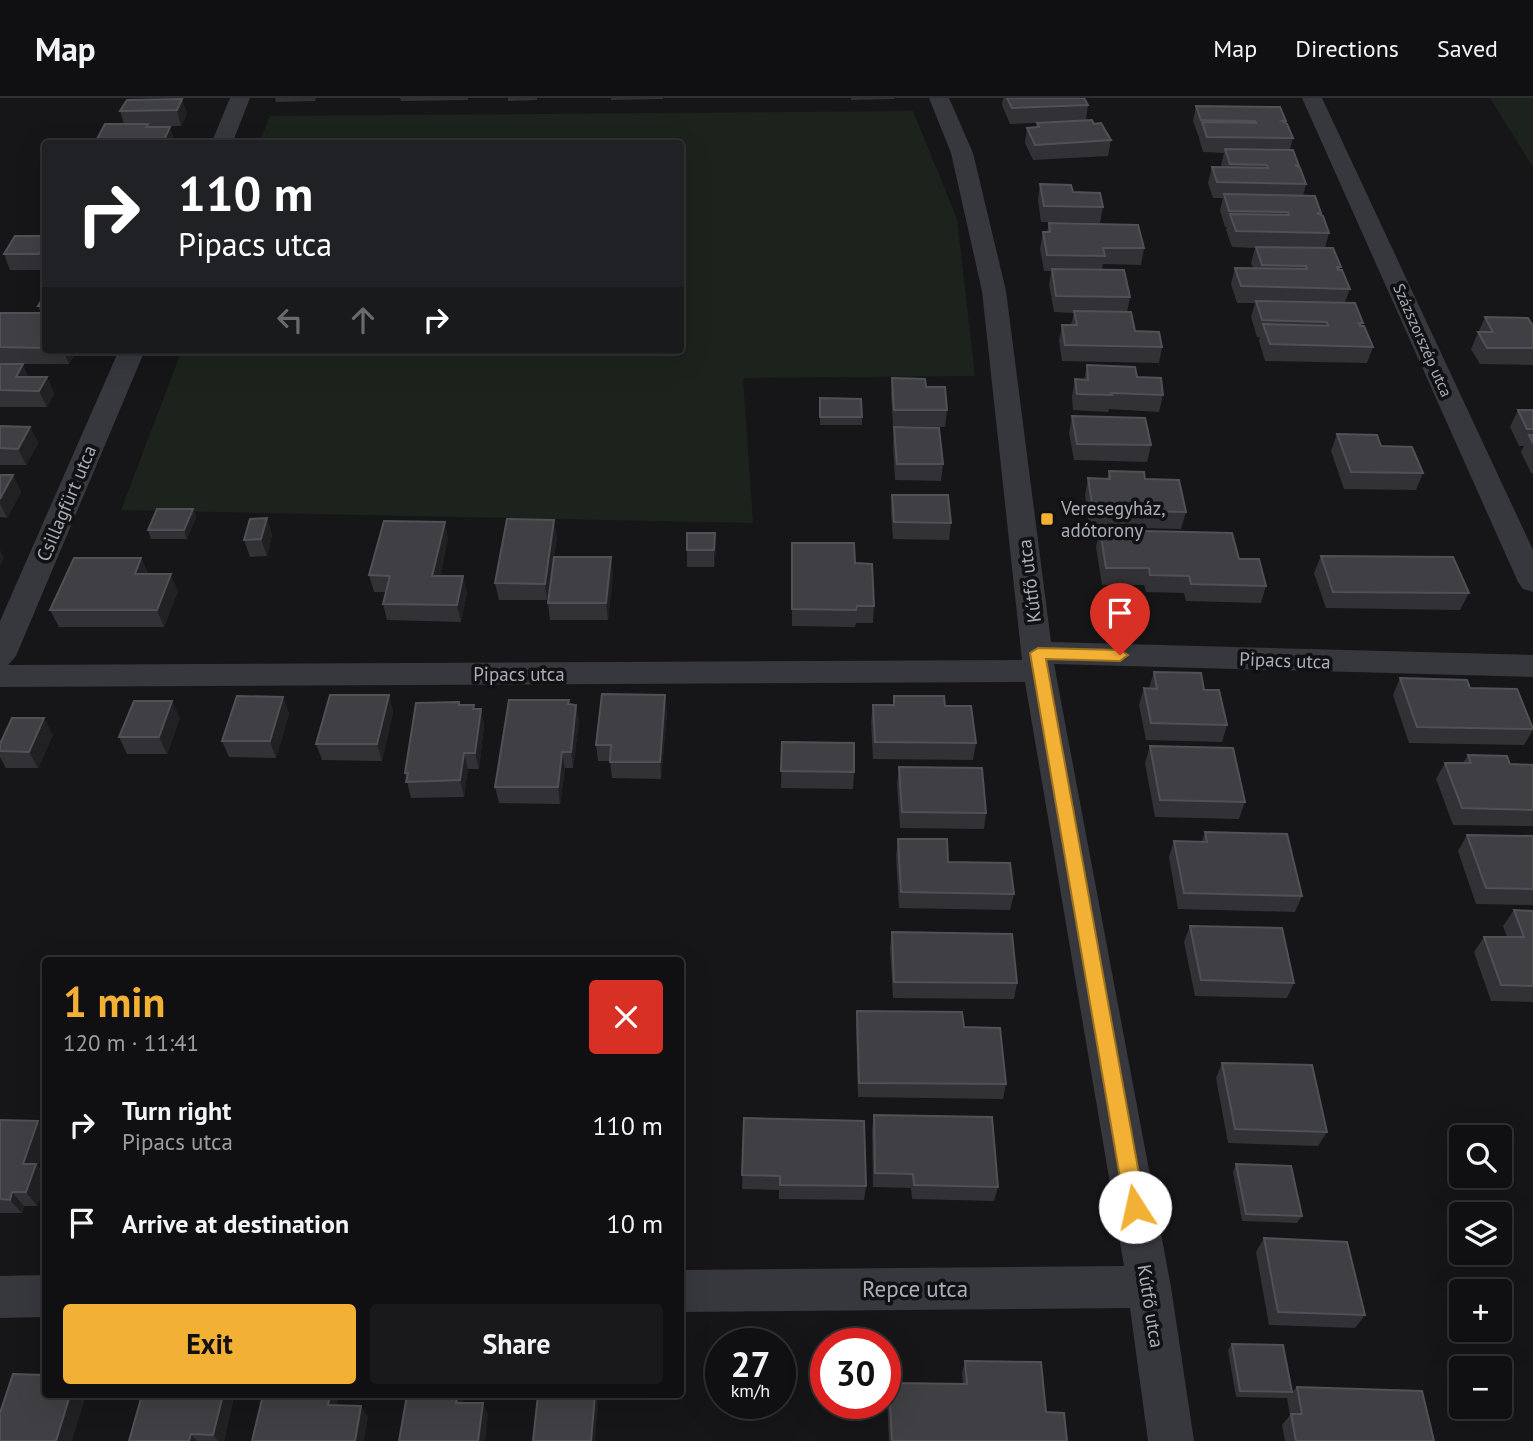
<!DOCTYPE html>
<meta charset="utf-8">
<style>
:root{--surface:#101012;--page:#19191b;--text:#f1f3f6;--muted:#9c9d9f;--line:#303032;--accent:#f2b134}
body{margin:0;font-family:"PT Sans",sans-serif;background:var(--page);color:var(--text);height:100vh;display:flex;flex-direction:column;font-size:26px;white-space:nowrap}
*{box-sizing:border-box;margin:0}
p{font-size:23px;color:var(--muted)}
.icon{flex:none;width:38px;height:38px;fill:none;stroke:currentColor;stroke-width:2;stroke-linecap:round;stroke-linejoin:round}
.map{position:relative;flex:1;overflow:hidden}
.sheet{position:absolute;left:42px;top:859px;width:642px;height:441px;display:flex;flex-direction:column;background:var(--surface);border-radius:7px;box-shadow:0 7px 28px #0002,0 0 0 2px var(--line)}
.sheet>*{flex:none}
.hud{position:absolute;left:42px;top:42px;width:642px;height:214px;border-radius:7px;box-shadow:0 7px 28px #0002,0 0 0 2px var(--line);background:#202124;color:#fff;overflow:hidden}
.controls{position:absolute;left:1449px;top:1027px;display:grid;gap:14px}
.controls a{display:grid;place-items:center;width:63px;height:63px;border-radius:7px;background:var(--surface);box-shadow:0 7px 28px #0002,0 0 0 2px var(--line);font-size:35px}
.speed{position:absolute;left:705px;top:1230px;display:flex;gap:14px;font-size:35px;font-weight:700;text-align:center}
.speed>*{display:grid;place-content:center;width:91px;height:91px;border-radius:50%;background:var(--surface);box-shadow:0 7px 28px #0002,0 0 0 2px var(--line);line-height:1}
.speed small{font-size:18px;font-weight:400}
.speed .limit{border:10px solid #d22;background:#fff;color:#111}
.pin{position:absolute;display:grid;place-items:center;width:60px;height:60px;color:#fff;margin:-72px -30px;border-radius:50% 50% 50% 0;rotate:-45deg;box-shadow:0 0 7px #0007}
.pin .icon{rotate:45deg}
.me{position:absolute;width:77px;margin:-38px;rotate:350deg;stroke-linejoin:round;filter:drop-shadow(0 0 5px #0008)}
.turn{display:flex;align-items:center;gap:24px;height:147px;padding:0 21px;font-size:32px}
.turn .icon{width:91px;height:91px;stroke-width:2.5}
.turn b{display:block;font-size:49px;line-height:60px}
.lanes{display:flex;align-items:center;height:66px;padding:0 21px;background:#0003;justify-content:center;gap:35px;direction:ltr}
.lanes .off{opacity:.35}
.round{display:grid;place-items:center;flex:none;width:74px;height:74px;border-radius:7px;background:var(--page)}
.headline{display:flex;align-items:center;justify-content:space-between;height:119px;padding:0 21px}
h1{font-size:42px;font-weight:700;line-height:52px;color:var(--accent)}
.action{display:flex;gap:14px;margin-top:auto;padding:14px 21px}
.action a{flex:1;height:80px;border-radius:7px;background:var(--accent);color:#111;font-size:28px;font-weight:700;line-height:80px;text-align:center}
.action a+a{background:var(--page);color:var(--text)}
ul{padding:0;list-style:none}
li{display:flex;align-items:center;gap:21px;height:98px;padding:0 21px}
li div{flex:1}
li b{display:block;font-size:26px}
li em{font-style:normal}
header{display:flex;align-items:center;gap:42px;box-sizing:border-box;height:98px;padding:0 35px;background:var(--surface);border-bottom:2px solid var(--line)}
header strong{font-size:33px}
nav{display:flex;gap:38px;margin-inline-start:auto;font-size:24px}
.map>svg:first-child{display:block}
.green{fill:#1c231d}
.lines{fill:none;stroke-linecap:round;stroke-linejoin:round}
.minor{fill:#37383d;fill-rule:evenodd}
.wall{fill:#323236}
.shaded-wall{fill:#212124}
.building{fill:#3f3f44;stroke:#4f5156;stroke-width:2}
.route{fill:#f2b134;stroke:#9d7322;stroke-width:2}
.poi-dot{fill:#f2b134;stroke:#111113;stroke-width:2.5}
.labels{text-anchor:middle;stroke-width:7;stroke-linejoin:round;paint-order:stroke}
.far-street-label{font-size:16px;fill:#a8adb8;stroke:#111113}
.street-label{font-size:19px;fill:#a8adb8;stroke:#111113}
.poi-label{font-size:19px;fill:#a8adb8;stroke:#111113;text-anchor:start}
.near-street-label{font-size:23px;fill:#a8adb8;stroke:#111113}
</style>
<header>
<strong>Map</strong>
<nav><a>Map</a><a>Directions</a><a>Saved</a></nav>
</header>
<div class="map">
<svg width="1533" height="1343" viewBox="0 0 1533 1343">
<rect width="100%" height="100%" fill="#161618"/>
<g class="green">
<path d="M1490,0H1533V69Z"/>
<path d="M913,13L957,121L975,278L743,280L753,425L121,412L182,252H681V46L259,45L270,18Z"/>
</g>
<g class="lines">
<g class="minor">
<path d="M230,0H250L232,46H211Z"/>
<path d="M929,0H949L973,55L1006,193L1051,544L1533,557V579L1054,566L1171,1189L1194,1343H1148L1130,1210L681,1214V1172L1124,1168L1025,584L0,589V523L119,252H145L16,558L8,567L1022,562L982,193L951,55Z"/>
<path d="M1302,0H1322L1533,452V494L1523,491L1518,484Z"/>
<path d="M46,1177V1219L0,1220V1178Z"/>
</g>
</g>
<g class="wall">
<path d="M275,0H316L315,3L276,4Z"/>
<path d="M400,0H468V2L401,3Z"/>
<path d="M508,0H537V2L508,3Z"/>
<path d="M611,0H663V1L611,2Z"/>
<path d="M851,0H895L894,1L851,2Z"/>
<path d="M1003,0H1084L1088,7L1086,22L1094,26L1111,42L1108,58L1033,62L1025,45L1027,30L1036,29L1037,25L1054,24L1010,26L1002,7Z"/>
<path d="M182,1L187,16L181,28H148L175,44L174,46H97L96,43L124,26L120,13Z"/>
<path d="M1196,8L1286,23V25L1293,40L1290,52L1299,68L1298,69L1306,86L1303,98L1321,115V117L1329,135L1325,150L1341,169L1340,172L1350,191L1345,204L1363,225L1362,228L1373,249L1367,265L1265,263L1259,243L1260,239H1257L1251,219L1255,205H1237L1231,186L1235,170H1253L1251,165L1255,150L1232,149L1226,132L1227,129H1225L1220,112L1223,100H1213L1208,85L1212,69H1222L1221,67L1224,55L1203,54L1199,40V38L1198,37L1193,23Z"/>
<path d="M1040,86L1073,94L1103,109L1100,125L1041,124L1038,102Z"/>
<path d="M1049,125L1144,150L1141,167L1103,166L1102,172L1130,199L1127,214L1135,233L1162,249L1159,265L1062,263L1059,243L1062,227H1071L1074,215L1054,214L1049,187L1051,173H1044L1040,151L1043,134H1047Z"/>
<path d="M46,138V172H10L4,156Z"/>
<path d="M46,195V252H77L69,266H0V215H41L38,208Z"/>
<path d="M1485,219L1533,228V267L1480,266L1471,251Z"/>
<path d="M0,266L29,279H47L54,296L47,309H0Z"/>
<path d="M1087,267L1137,279L1163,297L1159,314L1109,311L1108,314L1073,312L1072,298L1075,281L1084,282Z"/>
<path d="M892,280L926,289L947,312L945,329L893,328L891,297Z"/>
<path d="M820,300L862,319V327H820Z"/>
<path d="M1518,312H1533V375H1531L1521,354L1524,348H1519L1510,329Z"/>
<path d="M1072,318L1151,347L1147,364L1074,362L1069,335Z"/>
<path d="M0,328L30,329L38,345L26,367H0Z"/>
<path d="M894,329L943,366L941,383L895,382L893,346Z"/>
<path d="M1337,336L1381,348L1423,375L1416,392L1344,391L1331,353Z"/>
<path d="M1109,373L1145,381L1186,414L1181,431L1089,429L1085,397L1088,380L1107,381Z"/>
<path d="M0,377H13L21,394L7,420L0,419Z"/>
<path d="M892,397L951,425L949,442L893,441L891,414Z"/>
<path d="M193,411L196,419L187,441H151L148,432Z"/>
<path d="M267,420L272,437L267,458L250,459L244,442Z"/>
<path d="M1100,432L1239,461L1266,488L1261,505L1186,503L1184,495L1146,494L1144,487H1102L1096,449Z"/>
<path d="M557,439L547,502H499L495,485Z"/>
<path d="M448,440L440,478L467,495L461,524L387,522L383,506L386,494H374L369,477Z"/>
<path d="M792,445L855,465L874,508L873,525H856L855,529L792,528Z"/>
<path d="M687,452H716L714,469H687Z"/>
<path d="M1321,458L1469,495L1460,512L1326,510L1314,475Z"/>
<path d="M141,460L148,476L178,493L164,529H59L50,512Z"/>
<path d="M613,476L608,522H550L548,505Z"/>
<path d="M1154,574L1227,627L1222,644L1146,642L1139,607L1144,590H1149Z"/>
<path d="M1400,580L1470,590L1533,629V632L1524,647L1409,645L1393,597Z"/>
<path d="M389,597L393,614L382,663L322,662L316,646Z"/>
<path d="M894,598L945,608L976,645L973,662L873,661L871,624L873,607H893Z"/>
<path d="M283,599L289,616L276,660L229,659L222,643Z"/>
<path d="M460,607L475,611H481L484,627L479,671H468L464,699L411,700L405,675Z"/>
<path d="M570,607H576L579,623L573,670H565L560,706L499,705L495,689Z"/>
<path d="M667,614L661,681L612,680L610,663H598L596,647Z"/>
<path d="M180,620L167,656H127L119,639Z"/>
<path d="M53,637L38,670H6L0,659V646Z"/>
<path d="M782,644L854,674L853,691L781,690Z"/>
<path d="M1150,648L1245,704L1239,721L1155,719L1145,665Z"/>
<path d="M1468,657L1510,666L1533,667V728L1453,727L1436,681L1445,665H1463Z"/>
<path d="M899,669L986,715L984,731L900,730L897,686Z"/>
<path d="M1205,734L1302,798L1295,814L1178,811L1169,759L1174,743H1202Z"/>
<path d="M1467,737L1533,738V807L1476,806L1458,753Z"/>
<path d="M898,741L1014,796L1010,812L899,810L896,758Z"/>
<path d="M1514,812L1533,813V904L1491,903L1474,854L1484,839H1507L1503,828Z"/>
<path d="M1190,828L1294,885L1287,900L1195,898L1184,844Z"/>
<path d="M892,834L1017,885L1014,901L893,900L890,850Z"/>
<path d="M857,913L964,929L1006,986L1003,1001L858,999L856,928Z"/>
<path d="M1222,965L1327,1034L1318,1048L1228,1045L1216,980Z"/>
<path d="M874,1017L998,1089L994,1103L912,1101L911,1090L873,1089L872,1032Z"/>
<path d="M744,1020L866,1088L864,1102L779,1101V1092L742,1091Z"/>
<path d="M0,1022L46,1078V1085L37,1108H24L22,1115H0Z"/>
<path d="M1236,1066L1302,1118L1297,1125L1242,1123L1233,1074Z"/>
<path d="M1264,1140L1365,1217L1355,1230L1269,1227L1256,1154Z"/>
<path d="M1232,1246L1292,1294L1297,1289L1434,1343H1285L1282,1327L1290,1317L1287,1300L1236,1299L1228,1252Z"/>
<path d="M965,1263L1046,1314L1067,1343H889L887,1297L889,1285L963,1286L962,1275Z"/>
<path d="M142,1297H228L233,1303L224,1343H129Z"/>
</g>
<g class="shaded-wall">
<path d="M182,1L187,16L181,28L177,12Z"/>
<path d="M170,29L175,44L174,46H165L164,42Z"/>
<path d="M46,145V172L39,156Z"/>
<path d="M63,252H77L69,266Z"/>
<path d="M23,266L30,283L16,279Z"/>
<path d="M47,279L54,296L47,309L39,293Z"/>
<path d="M30,329L38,345L26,367L18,351Z"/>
<path d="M13,377L21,394L7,420L0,405V401Z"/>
<path d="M193,411L196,419L187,441L184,432Z"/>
<path d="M267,420L272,437L267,458L261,441Z"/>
<path d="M554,422L557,439L547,502L545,486Z"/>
<path d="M445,424L448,440L436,495L432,478Z"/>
<path d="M715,435L716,452L714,469V452Z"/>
<path d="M0,452L4,460L0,468Z"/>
<path d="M611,459L613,476L608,522L606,505Z"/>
<path d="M141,460L148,477L135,476Z"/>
<path d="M171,476L178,493L164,529L157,512Z"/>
<path d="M463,478L467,495L461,524L457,507Z"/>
<path d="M389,597L393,614L382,663L377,646Z"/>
<path d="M665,597L667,614L661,681L660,664Z"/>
<path d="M283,599L289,616L276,660L270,643Z"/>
<path d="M172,603L180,620L167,656L159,639Z"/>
<path d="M576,607L579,623L573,670L571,654Z"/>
<path d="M481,611L484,627L479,671L475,655Z"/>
<path d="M44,620L53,637L38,670L29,654Z"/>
<path d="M562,654L565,670L560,706L558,689Z"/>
<path d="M464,655L468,671L464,699L460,682Z"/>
<path d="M38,1023L46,1032V1048L38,1069L46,1078V1085L37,1108L26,1094L23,1066Z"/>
<path d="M12,1094L24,1108L22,1115L10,1102Z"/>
<path d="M70,1297H86L72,1343H56Z"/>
<path d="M223,1297H228L233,1303L224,1343H218L213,1337Z"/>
<path d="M330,1297H339L335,1319L328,1307Z"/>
<path d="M458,1297H464L462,1317L456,1305Z"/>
<path d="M595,1297H599L595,1343H591Z"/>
<path d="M483,1305L488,1317L485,1343H478Z"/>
<path d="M361,1308L368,1319L364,1343H355Z"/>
<path d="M191,1336L197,1343H189Z"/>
</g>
<g class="building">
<path d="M1007,0H1084L1088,7L1012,10Z"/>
<path d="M182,1L177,12L120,13L127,2Z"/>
<path d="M1196,8L1280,9L1286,23H1282L1287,26L1293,40L1207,39L1202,24L1256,25L1255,23L1201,22Z"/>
<path d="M1092,22L1094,26L1101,25L1111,42L1035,47L1027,30L1039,29L1037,25Z"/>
<path d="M105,26H148L146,29H170L164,42L96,43Z"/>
<path d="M1225,51L1293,52L1299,68L1295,67L1300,70L1306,86L1217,84L1212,69L1268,70L1267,67L1230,66Z"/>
<path d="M1040,86L1071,87L1073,94L1100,95L1103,109L1044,108Z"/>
<path d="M1224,96L1315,98L1321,115H1317L1323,118L1329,135L1236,133L1230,116L1289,117L1288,114L1229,113Z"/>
<path d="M1049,125L1138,127L1144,150H1103L1105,158L1047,157L1043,134H1050Z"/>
<path d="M15,138H46V145L39,156H4Z"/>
<path d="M1256,149L1333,150L1341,169H1337L1338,172H1342L1350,191L1241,188L1235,170L1307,171L1306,168L1262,167Z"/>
<path d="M1052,171L1124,172L1130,199L1056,198Z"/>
<path d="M46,195V208H38Z"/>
<path d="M1256,203L1355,205L1363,225H1359L1360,228H1364L1373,249L1270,246L1263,226L1328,228L1327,224L1262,222Z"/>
<path d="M1074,213L1131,214L1135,233L1159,234L1162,249L1065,247L1062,227H1077Z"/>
<path d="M0,215H46V250L0,249Z"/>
<path d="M1485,219L1528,220L1533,228V250H1487L1478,234H1493Z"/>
<path d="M0,266H23L16,279H47L39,293L0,292Z"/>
<path d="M1087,267L1135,269L1137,279L1161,280L1163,297L1111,295L1112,297L1077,296L1075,281L1088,282Z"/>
<path d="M892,280L925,281L926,289H945L947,312H894Z"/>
<path d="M820,300L861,301L862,319H820Z"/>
<path d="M1518,312H1533V331H1527Z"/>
<path d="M1072,318L1145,320L1151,347L1077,346Z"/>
<path d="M0,328L30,329L18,351L0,350Z"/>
<path d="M894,329L939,330L943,366H897Z"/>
<path d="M1337,336L1377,337L1381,348L1412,349L1423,375L1351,374Z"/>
<path d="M1529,337H1533V345Z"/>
<path d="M1109,373L1144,374L1145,381L1179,382L1186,414L1093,412L1088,380L1110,381Z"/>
<path d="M0,377H13L0,401Z"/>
<path d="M892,397H948L951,425L894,424Z"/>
<path d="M157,411H193L184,432H148Z"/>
<path d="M267,420L261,441L244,442L250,421Z"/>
<path d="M507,421L554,422L545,486L495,485Z"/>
<path d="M384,423L445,424L432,478H463L457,507L383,506L390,478L369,477Z"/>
<path d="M1100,432L1232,435L1239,461H1259L1266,488L1191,486L1189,478L1150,477L1149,470H1106Z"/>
<path d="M687,435H715L714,452H687Z"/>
<path d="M792,445H854L855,465L872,466L874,508H857L856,512L792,511Z"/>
<path d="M1321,458L1453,459L1469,495L1333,494Z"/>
<path d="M554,459H611L606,505H548Z"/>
<path d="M74,460H141L135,476H171L157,512H50Z"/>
<path d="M1154,574L1201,575L1204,592H1219L1227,627L1151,625L1144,590L1157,591Z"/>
<path d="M1400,580L1467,582L1470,590L1517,591L1533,631L1417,629Z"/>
<path d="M602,596L665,597L660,664H610L611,647H596Z"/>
<path d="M330,597H389L377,646H316Z"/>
<path d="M237,598L283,599L270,643H222Z"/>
<path d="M894,598H944L945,608H971L976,645L875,644L873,607H894Z"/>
<path d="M509,602H569L568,606L576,607L571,654H562L558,689H495Z"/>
<path d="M134,603H172L159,639H119Z"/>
<path d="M459,604V607H474L473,611H481L475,655H464L460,682L406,684L408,675H405L416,605Z"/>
<path d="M12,620H44L29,654L0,653V646Z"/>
<path d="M782,644L854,645V674L781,673Z"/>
<path d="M1150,648L1233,650L1245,704L1160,702Z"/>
<path d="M1468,657L1507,658L1510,666L1533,667V712L1462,710L1445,665H1471Z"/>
<path d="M899,669L982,670L986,715L902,714Z"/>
<path d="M1205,734L1287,736L1302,798L1184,795L1174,743L1207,744Z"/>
<path d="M1467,737L1533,738V791L1486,790Z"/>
<path d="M898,741H947L948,764L1010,765L1014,796L901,794Z"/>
<path d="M1514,812L1533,813V888L1501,887L1484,839H1524Z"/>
<path d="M1190,828L1282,830L1294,885L1201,882Z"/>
<path d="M892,834L1012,836L1017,885L894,884Z"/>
<path d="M857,913L962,914L964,929L1000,930L1006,986L859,985Z"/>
<path d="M1222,965L1312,967L1327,1034L1235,1031Z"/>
<path d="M874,1017L992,1019L998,1089L914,1087L913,1076L875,1075Z"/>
<path d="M744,1020L864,1023L866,1088L780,1087V1078L742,1077Z"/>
<path d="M0,1022L38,1023L23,1066H36L26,1094H12L10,1102L0,1101Z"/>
<path d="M1236,1066L1291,1068L1302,1118L1246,1116Z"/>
<path d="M1264,1140L1347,1144L1365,1217L1278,1214Z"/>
<path d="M1232,1246L1283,1247L1292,1294L1240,1293Z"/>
<path d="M965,1263L1041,1264L1046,1314L1064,1315L1067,1343H892L889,1285L967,1286Z"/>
<path d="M13,1276L46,1277V1297H70L56,1343H0V1315Z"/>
<path d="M1297,1289L1422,1293L1434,1343H1296L1291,1316H1302Z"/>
<path d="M142,1297H223L213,1337L191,1336L189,1343H129Z"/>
<path d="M263,1297H330L328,1307L361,1308L355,1343H252Z"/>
<path d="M407,1297H458L456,1305H483L478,1343H399Z"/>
<path d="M538,1297H595L591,1343H533Z"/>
</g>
<path class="route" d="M1038,550L1120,552L1128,557L1120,563L1046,561L1145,1109L1142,1116L1135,1118L1128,1116L1125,1109L1030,555Z"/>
<rect class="poi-dot" x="1040" y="414" width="14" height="14" rx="3.5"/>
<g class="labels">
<g class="far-street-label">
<text transform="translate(1423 242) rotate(66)" y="6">Százszorszép utca</text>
</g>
<g class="street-label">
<text transform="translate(66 405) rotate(-67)" y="7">Csillagfürt utca</text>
<text transform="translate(1029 483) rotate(-97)" y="7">Kútfő utca</text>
<text transform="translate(1285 562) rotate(2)" y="7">Pipacs utca</text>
<text x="519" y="583">Pipacs utca</text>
<text transform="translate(1151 1208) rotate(81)" y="7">Kútfő utca</text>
</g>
<g class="poi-label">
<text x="1061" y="417">Veresegyház,<tspan x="1061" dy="22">adótorony</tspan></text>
</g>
<g class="near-street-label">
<text x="915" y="1199">Repce utca</text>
</g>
</g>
</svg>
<div class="controls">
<a><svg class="icon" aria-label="search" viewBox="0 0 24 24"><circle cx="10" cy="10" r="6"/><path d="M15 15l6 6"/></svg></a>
<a><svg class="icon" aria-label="layers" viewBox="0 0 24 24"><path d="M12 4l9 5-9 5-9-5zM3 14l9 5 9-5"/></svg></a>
<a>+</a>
<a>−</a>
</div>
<div class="speed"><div>27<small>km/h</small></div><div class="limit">30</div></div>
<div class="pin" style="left:1120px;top:557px;background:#d93025"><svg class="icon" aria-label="arrive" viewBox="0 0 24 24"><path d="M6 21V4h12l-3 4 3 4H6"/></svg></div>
<svg class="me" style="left:1135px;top:1109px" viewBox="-20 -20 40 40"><circle r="19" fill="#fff"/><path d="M0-13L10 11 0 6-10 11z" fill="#f2b134"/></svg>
<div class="hud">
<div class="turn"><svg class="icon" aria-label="right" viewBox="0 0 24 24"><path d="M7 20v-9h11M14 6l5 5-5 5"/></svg><div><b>110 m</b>Pipacs utca</div></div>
<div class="lanes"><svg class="icon off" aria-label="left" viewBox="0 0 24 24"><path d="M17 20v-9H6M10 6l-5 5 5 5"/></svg><svg class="icon off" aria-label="ahead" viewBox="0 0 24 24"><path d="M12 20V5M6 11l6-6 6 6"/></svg><svg class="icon" aria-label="right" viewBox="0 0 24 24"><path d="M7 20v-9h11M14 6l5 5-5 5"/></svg></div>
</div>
<section class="sheet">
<div class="headline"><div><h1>1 min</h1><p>120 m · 11:41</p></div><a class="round" style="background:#d93025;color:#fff"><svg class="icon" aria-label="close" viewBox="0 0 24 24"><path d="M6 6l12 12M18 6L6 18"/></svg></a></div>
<ul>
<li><svg class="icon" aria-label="right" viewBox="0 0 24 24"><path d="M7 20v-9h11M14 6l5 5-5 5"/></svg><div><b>Turn right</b><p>Pipacs utca</p></div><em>110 m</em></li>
<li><svg class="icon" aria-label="arrive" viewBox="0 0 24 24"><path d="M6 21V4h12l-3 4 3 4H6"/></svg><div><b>Arrive at destination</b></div><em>10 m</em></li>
</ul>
<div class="action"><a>Exit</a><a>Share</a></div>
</section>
</div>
